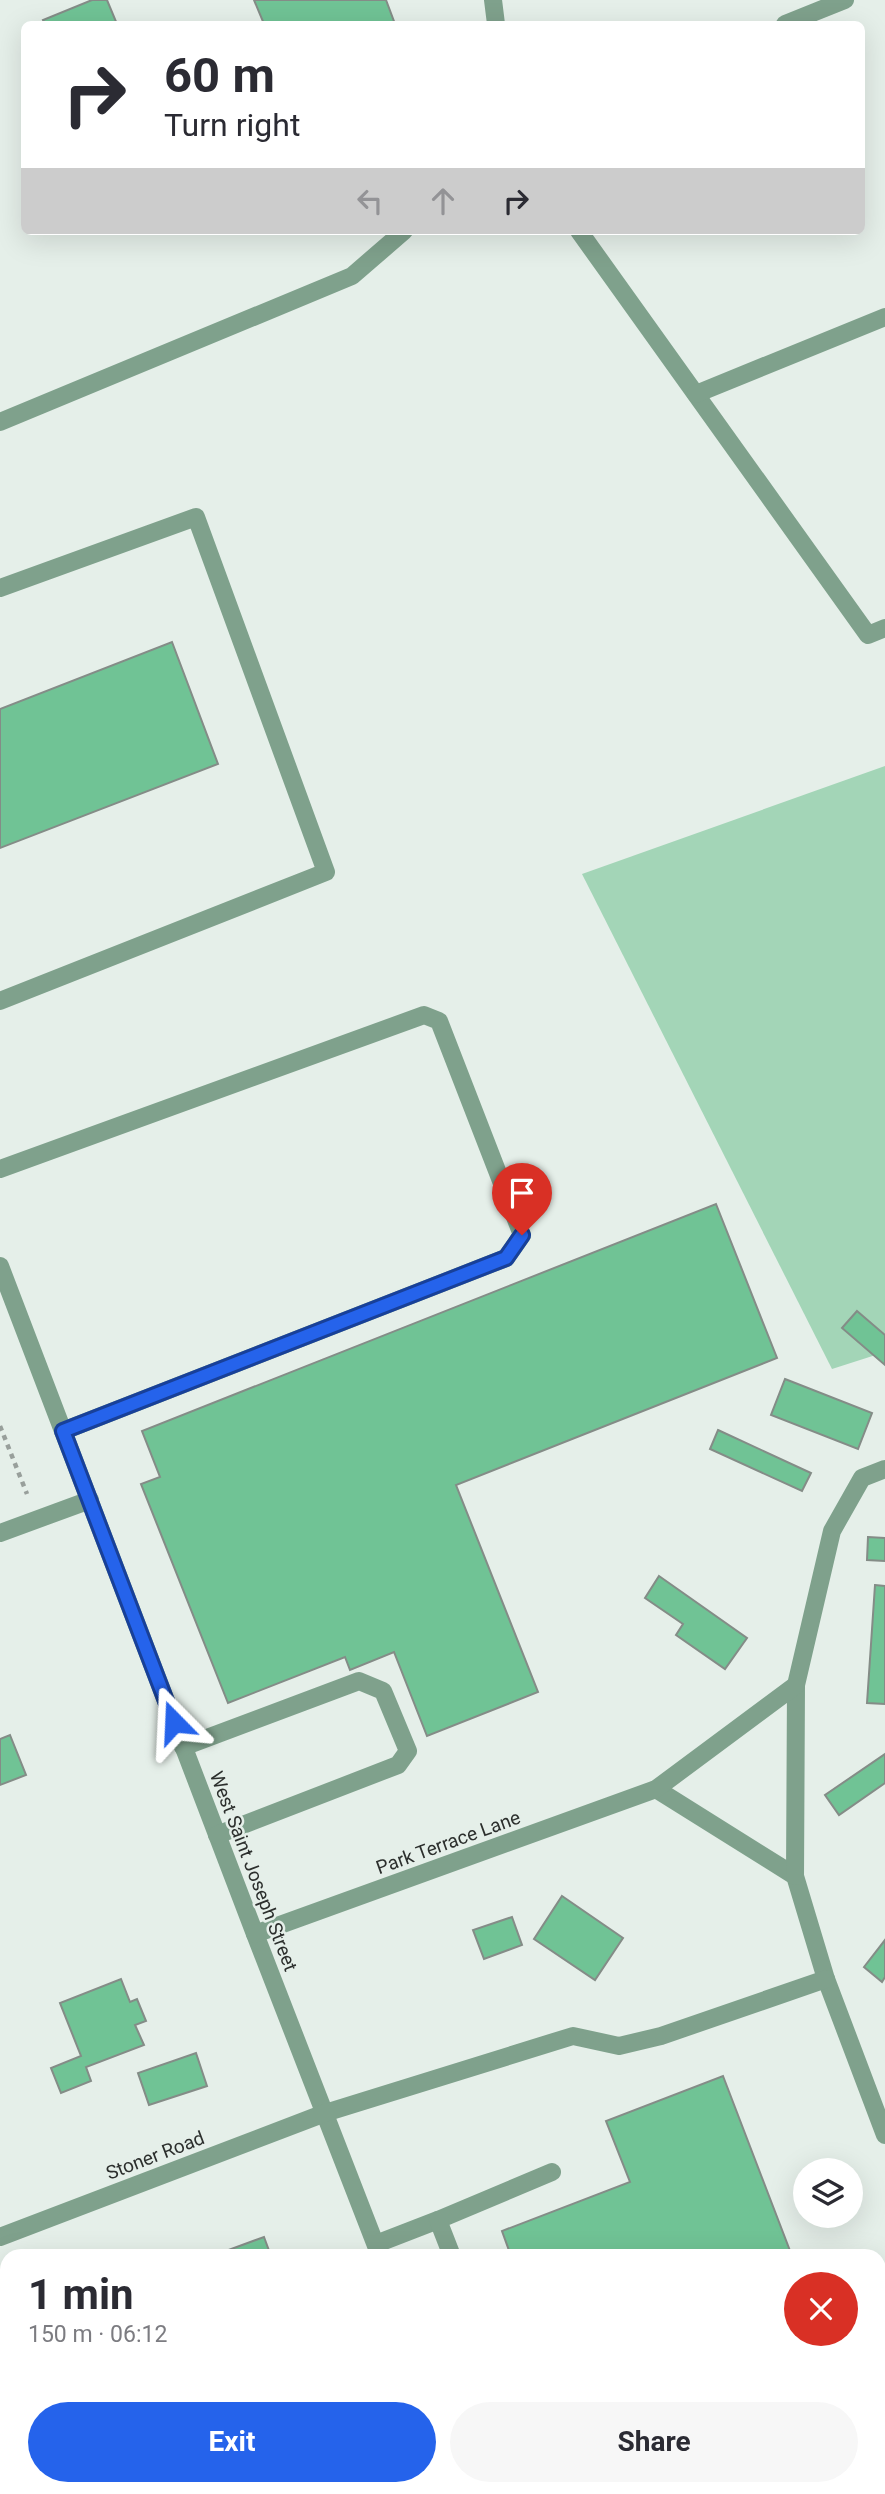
<!DOCTYPE html>
<meta charset="utf-8">
<style>
:root{--surface:#fff;--page:#f7f7f7;--text:#2b2b33;--muted:#7c7c81;--accent:#2563eb}
body{margin:0;font-family:Roboto,sans-serif;background:var(--page);color:var(--text);height:100vh;display:flex;flex-direction:column;font-size:26px;white-space:nowrap}
*{box-sizing:border-box;margin:0}
p{font-size:23px;color:var(--muted)}
.icon{flex:none;width:38px;height:38px;fill:none;stroke:currentColor;stroke-width:2;stroke-linecap:round;stroke-linejoin:round}
.map{position:relative;flex:1;overflow:hidden}
.sheet{position:absolute;left:0px;top:2249px;width:886px;height:247px;display:flex;flex-direction:column;background:var(--surface);border-radius:21px 21px 0 0;box-shadow:0 7px 28px #0002}
.sheet>*{flex:none}
.top-card{position:absolute;left:21px;top:21px;width:844px;height:214px;border-radius:10px;box-shadow:0 7px 28px #0002;background:#fff;color:var(--text);overflow:hidden}
.fabs{position:absolute;left:793px;top:2158px;display:grid;gap:14px}
.fabs a{display:grid;place-items:center;width:70px;height:70px;border-radius:50%;background:var(--surface);box-shadow:0 7px 28px #0002;font-size:35px}
.pin{position:absolute;display:grid;place-items:center;width:60px;height:60px;color:#fff;margin:-72px -30px;border-radius:50% 50% 50% 0;rotate:-45deg;box-shadow:0 0 7px #0007}
.pin .icon{rotate:45deg}
.me{position:absolute;width:77px;margin:-38px;rotate:339deg;stroke-linejoin:round;filter:drop-shadow(0 0 5px #0008)}
.turn{display:flex;align-items:center;gap:24px;height:147px;padding:0 28px;font-size:32px}
.turn .icon{width:91px;height:91px;stroke-width:2.5}
.turn b{display:block;font-size:49px;line-height:60px}
.lanes{display:flex;align-items:center;height:66px;padding:0 28px;background:#0003;justify-content:center;gap:35px;direction:ltr}
.lanes .off{opacity:.35}
.round{display:grid;place-items:center;flex:none;width:74px;height:74px;border-radius:37px;background:var(--page)}
.head{display:flex;align-items:center;justify-content:space-between;height:119px;padding:0 28px}
h1{font-size:42px;font-weight:700;line-height:52px}
.cta{display:flex;gap:14px;margin-top:auto;padding:14px 28px}
.cta a{flex:1;height:80px;border-radius:42px;background:var(--accent);color:#fff;font-size:28px;font-weight:700;line-height:80px;text-align:center}
.cta a+a{background:var(--page);color:var(--text)}
.map>svg:first-child{display:block}
.green{fill:#a3d5b7}
.building{fill:#70c395;stroke:#848c87;stroke-width:2}
.lines{fill:none;stroke-linecap:round;stroke-linejoin:round}
.path{stroke:#989f9b;stroke-width:4.5;stroke-dasharray:5 5;stroke-linecap:butt}
.minor{stroke:#7fa18c;stroke-width:18}
.route-casing{stroke:#184099;stroke-width:18}
.route{stroke:#2563eb;stroke-width:12}
.labels{text-anchor:middle;stroke-width:5;stroke-linejoin:round;paint-order:stroke}
.street-label{font-size:19px;fill:#2c2f2d;stroke:#e5efe9}
</style>
<div class="map">
<svg width="885" height="2494" viewBox="0 0 885 2494">
<rect width="100%" height="100%" fill="#e5efe9"/>
<path class="green" d="M885,766V1352L832,1369L582,874Z"/>
<g class="building">
<path d="M92,0H107L117,24H45L43,20Z"/>
<path d="M254,0H386L395,24H264Z"/>
<path d="M172,642L218,764L0,848V709Z"/>
<path d="M716,1204L777,1358L456,1485L538,1692L427,1736L394,1652L350,1670L345,1657L228,1703L141,1484L160,1477L142,1431Z"/>
<path d="M857,1311L885,1335V1365L842,1328Z"/>
<path d="M785,1379L872,1413L858,1449L771,1415Z"/>
<path d="M718,1430L811,1473L802,1491L710,1449Z"/>
<path d="M868,1537L885,1538V1561L867,1560Z"/>
<path d="M659,1576L747,1638L725,1669L676,1635L683,1624L645,1598Z"/>
<path d="M875,1585L885,1586V1704L867,1703Z"/>
<path d="M10,1735L26,1775L0,1785V1739Z"/>
<path d="M885,1754V1783L839,1815L825,1795Z"/>
<path d="M562,1896L623,1938L595,1980L534,1939Z"/>
<path d="M512,1917L522,1945L484,1959L473,1930Z"/>
<path d="M885,1940V1977L882,1982L864,1967Z"/>
<path d="M121,1979L130,2002L137,1999L146,2021L135,2025L144,2045L86,2067L91,2081L61,2093L51,2068L81,2056L60,2003Z"/>
<path d="M196,2053L207,2086L149,2105L138,2073Z"/>
<path d="M723,2076L792,2256H511L502,2231L630,2182L606,2121Z"/>
<path d="M264,2237L271,2256H215V2255Z"/>
<path d="M885,2273V2378L878,2380V2276Z"/>
<path d="M7,2362V2407L3,2409L0,2402V2364Z"/>
<path d="M262,2488H307L309,2494H254L253,2492Z"/>
<path d="M751,2488H864L866,2494H753Z"/>
</g>
<g class="lines">
<path class="path" d="M0,1426L27,1494"/>
<g class="minor">
<path d="M493,0L496,24"/>
<path d="M785,24L845,0"/>
<path d="M579,231L868,635L885,628"/>
<path d="M696,394L885,317"/>
<path d="M0,422L352,276L404,231"/>
<path d="M0,588L196,517L326,872L0,1001"/>
<path d="M0,1169L424,1015L439,1021L522,1235L506,1258L63,1431"/>
<path d="M0,1266L255,1934L380,2256"/>
<path d="M0,1533L90,1500"/>
<path d="M183,1747L359,1681L383,1691L408,1751L398,1765L217,1835"/>
<path d="M656,1789L795,1876L826,1979L885,2135"/>
<path d="M795,1876L796,1685"/>
<path d="M255,1934L656,1789L796,1685L832,1531L862,1478L885,1469"/>
<path d="M0,2237L325,2113L573,2036L619,2046L661,2036L826,1979"/>
<path d="M376,2244L438,2220"/>
<path d="M452,2256L438,2220L552,2172"/>
<path d="M471,2488L473,2494"/>
<path d="M541,2488L543,2494"/>
<path d="M689,2488L691,2494"/>
<path d="M650,2494L664,2488"/>
</g>
</g>
<g class="lines">
<defs>
<path id="route" d="M174,1722L63,1431L506,1258L522,1235"/>
</defs>
<use href="#route" class="route-casing"/>
<use href="#route" class="route"/>
</g>
<g class="labels">
<g class="street-label">
<text transform="translate(448 1842) rotate(-20)" y="7">Park Terrace Lane</text>
<text transform="translate(254 1871) rotate(69)" y="7">West Saint Joseph Street</text>
<text transform="translate(155 2155) rotate(-21)" y="7">Stoner Road</text>
</g>
</g>
</svg>
<div class="fabs">
<a><svg class="icon" aria-label="layers" viewBox="0 0 24 24"><path d="M12 4l9 5-9 5-9-5zM3 14l9 5 9-5"/></svg></a>
</div>
<div class="pin" style="left:522px;top:1235px;background:#d93025"><svg class="icon" aria-label="arrive" viewBox="0 0 24 24"><path d="M6 21V4h12l-3 4 3 4H6"/></svg></div>
<svg class="me" style="left:174px;top:1722px" viewBox="-20 -20 40 40"><path d="M0-17L14 15 0 8-14 15z" fill="#2563eb" stroke="#fff" stroke-width="4"/></svg>
<div class="top-card">
<div class="turn"><svg class="icon" aria-label="right" viewBox="0 0 24 24"><path d="M7 20v-9h11M14 6l5 5-5 5"/></svg><div><b>60 m</b>Turn right</div></div>
<div class="lanes"><svg class="icon off" aria-label="left" viewBox="0 0 24 24"><path d="M17 20v-9H6M10 6l-5 5 5 5"/></svg><svg class="icon off" aria-label="ahead" viewBox="0 0 24 24"><path d="M12 20V5M6 11l6-6 6 6"/></svg><svg class="icon" aria-label="right" viewBox="0 0 24 24"><path d="M7 20v-9h11M14 6l5 5-5 5"/></svg></div>
</div>
<section class="sheet">
<div class="head"><div><h1>1 min</h1><p>150 m · 06:12</p></div><a class="round" style="background:#d93025;color:#fff"><svg class="icon" aria-label="close" viewBox="0 0 24 24"><path d="M6 6l12 12M18 6L6 18"/></svg></a></div>
<div class="cta"><a>Exit</a><a>Share</a></div>
</section>
</div>
